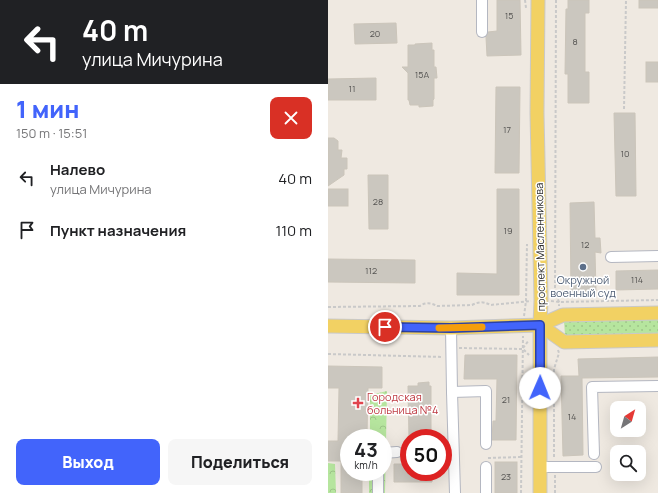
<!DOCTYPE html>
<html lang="ru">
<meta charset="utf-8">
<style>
:root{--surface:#fff;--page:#f6f6f6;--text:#202124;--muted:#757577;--accent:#4264fb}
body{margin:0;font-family:Manrope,sans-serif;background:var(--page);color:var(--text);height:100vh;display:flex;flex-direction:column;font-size:15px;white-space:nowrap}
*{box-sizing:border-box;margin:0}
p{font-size:13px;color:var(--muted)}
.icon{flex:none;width:22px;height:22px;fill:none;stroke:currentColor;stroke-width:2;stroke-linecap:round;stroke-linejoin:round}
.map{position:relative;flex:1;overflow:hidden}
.drawer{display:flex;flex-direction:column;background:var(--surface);width:328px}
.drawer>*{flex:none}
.guide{background:#202124;color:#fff;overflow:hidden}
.needle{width:26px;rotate:37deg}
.tools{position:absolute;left:282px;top:401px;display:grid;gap:8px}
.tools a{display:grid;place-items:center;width:36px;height:36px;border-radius:8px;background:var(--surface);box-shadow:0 4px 16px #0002;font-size:20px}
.speed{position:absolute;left:12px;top:429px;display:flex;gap:8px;font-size:20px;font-weight:700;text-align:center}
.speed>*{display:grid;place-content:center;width:52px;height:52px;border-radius:50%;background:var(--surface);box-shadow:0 4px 16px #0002;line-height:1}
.speed small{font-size:10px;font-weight:400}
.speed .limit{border:6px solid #d22;background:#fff;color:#111}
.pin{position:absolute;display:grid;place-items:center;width:34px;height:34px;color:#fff;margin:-17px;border:2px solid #fff;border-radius:50%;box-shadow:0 1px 4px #0007}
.me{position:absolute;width:44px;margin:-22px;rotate:1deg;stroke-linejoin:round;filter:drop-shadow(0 0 3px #0008)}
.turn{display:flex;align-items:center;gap:14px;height:84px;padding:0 16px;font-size:18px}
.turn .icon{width:52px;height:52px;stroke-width:2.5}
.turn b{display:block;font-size:28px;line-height:34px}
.round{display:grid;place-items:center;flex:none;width:42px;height:42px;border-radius:8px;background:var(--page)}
.head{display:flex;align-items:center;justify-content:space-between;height:68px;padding:0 16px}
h1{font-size:24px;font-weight:800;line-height:30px;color:var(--accent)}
.action{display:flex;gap:8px;margin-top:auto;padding:8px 16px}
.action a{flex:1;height:46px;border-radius:8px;background:var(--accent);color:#fff;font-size:16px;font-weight:800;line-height:46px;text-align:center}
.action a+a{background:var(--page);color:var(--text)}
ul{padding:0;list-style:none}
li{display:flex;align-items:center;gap:12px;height:52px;padding:0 16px}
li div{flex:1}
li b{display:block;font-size:15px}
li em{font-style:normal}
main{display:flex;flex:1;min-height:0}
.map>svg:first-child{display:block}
.grass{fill:url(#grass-dots)}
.forest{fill:url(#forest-crowns)}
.building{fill:#cbc7bf;stroke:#cbc5ba}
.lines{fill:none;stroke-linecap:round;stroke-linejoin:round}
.minor-casing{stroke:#b4b7c1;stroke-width:12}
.major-casing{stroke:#c9c9c9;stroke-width:15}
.path{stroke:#c9c9c9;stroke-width:2;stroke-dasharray:3 2;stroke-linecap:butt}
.minor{stroke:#fff;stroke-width:10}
.major{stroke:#f2d163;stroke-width:13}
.route-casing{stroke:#2b41a3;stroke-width:10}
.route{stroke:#4264fb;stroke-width:7}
.slow{stroke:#f59e0b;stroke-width:7}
.service-dot{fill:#5c6f8a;stroke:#fff;stroke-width:1.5}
.health-dot{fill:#e0444e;stroke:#fff;stroke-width:1.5}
.labels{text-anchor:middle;stroke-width:3;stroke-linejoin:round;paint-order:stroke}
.number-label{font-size:9px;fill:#555452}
.street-label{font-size:11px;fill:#2e2e2e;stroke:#fff}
.service-label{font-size:11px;fill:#4e5e75;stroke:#fff}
.health-label{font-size:11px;fill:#be3a42;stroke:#fff;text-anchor:start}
</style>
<main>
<section class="drawer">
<div class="guide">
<div class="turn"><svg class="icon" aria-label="left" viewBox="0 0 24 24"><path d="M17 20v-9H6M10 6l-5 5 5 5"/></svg><div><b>40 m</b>улица Мичурина</div></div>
</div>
<div class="head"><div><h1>1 мин</h1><p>150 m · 15:51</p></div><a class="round" style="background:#d93025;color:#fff"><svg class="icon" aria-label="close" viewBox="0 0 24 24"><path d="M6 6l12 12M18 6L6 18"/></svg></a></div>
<ul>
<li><svg class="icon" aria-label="left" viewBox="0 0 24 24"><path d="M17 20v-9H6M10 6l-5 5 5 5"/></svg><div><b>Налево</b><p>улица Мичурина</p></div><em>40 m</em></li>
<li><svg class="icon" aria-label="arrive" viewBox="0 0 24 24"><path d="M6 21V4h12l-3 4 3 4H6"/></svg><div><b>Пункт назначения</b></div><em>110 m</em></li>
</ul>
<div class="action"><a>Выход</a><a>Поделиться</a></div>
</section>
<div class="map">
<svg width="330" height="493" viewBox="0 0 330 493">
<defs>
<pattern id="grass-dots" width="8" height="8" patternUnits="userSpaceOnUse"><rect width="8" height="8" fill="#b6e59e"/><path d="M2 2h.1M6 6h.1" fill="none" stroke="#9dc588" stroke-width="1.8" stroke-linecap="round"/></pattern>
<pattern id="forest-crowns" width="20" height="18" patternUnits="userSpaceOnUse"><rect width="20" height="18" fill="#b6e59e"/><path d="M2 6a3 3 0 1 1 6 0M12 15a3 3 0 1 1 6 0" fill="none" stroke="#9dc588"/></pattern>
</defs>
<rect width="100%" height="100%" fill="#efe9e1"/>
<path class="grass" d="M330,319V335H237L236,321Z"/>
<g class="forest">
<path d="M59,391L57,493H41V472H55V438H42V395Z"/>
<path d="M0,463L7,464L8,493H0Z"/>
</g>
<g class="building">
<path d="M169,0H192L193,55L159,56L158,37L160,32L169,31Z"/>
<path d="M240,0H261V13H257V72H261V103H240V74H237L238,9H240Z"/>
<rect x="311" y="0" width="19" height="8"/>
<path d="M68,23L69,43L27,44L26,24Z"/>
<path d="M104,43V50H106V67H108L109,78H106V99L105,100V106L91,107V105H82L81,100H80V73L74,67H80V45H87V44Z"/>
<rect x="318" y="62" width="12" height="20"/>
<path d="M48,78V100H0V79Z"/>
<path d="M168,87H192L191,173H167Z"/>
<path d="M286,113H307L308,196H288Z"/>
<path d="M0,138H6L10,141V150H14L13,158H19V169H16V175L0,186Z"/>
<path d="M40,175H60V229H41Z"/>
<rect x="0" y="189" width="20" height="17"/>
<path d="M169,189H191V295H129V273L169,274Z"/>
<path d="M266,202L267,238H272L273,253L267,252L268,291L243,292L242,203Z"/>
<path d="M0,259L87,260V283L0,282Z"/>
<path d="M330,270V289L288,290V271Z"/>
<path d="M137,355H189L188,440H164L165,421H168L169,379H136Z"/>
<path d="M330,357V377L254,378L255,455L235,456L233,376H251L250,359Z"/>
<path d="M0,366L54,367V388H40L39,433H30V438H21V472H34V493H13V461H0V441H10L11,388H0Z"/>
<path d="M101,382V386H103V438H81L80,386H90V383Z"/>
<rect x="167" y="462" width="22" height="31"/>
<path d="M66,464H81V472H104V482H66Z"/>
</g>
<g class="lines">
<defs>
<g id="minor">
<path d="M154,32V0"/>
<path d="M283,257L330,256"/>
<path d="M123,328L124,392L127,493"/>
<path d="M124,392L158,391V444"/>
<path d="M55,453L69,452"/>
<path d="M266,454L264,387L330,386"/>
<path d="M211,467H268"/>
<path d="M50,472V493"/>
<path d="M158,493V467"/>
</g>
<g id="major">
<path d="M210,0L209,113L213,300L212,325V493"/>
<path d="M212,325L236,342L330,340"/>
<path d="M0,326L123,328L212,325L235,315L330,313"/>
</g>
</defs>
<use href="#minor" class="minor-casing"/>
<use href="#major" class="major-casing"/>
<g class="path">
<path d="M197,0L198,8"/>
<path d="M228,0L227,293L231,302V306"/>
<path d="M296,109L298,0"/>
<path d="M223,301L231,302L330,300"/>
<path d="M0,307L92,306C97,302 104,303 109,306L144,305C150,302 156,301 162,305L203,301"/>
<path d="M196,316L198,301L199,244"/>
<path d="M131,348L195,349L201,355"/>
<path d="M195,348L201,340"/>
<path d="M0,354L115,357"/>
<path d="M226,457V369L231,353L230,350"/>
<path d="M160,458L193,457"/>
<path d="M227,475V493"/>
<path d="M193,493L195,336"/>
</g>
<use href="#minor" class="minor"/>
<use href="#major" class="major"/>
</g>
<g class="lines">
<defs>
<path id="route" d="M57,327L123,328L212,325V388"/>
</defs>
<use href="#route" class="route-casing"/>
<use href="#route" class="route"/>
<path class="slow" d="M111,328L154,327"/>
</g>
<circle class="service-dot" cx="255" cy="267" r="4"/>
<path class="health-dot" d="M28 397h4v4h4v4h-4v4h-4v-4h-4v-4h4z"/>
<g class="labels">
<g class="number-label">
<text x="181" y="19">15</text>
<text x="47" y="37">20</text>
<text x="247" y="45">8</text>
<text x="94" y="78">15А</text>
<text x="24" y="92">11</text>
<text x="179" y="133">17</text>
<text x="297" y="157">10</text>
<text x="50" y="205">28</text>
<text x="180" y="234">19</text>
<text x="257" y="248">12</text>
<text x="43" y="274">112</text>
<text x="309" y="283">114</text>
<text x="178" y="403">21</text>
<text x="244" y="420">14</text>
<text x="178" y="480">23</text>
</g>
<g class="street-label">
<text transform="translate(212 247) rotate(-91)" y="4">проспект Масленникова</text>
</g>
<g class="service-label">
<text x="255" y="284">Окружной<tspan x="255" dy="13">военный суд</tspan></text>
</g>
<g class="health-label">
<text x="39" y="401">Городская<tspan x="39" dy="13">больница №4</tspan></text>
</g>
</g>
</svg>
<div class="tools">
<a><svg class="needle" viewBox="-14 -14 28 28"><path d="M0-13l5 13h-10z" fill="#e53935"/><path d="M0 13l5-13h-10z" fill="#757577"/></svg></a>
<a><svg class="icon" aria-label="search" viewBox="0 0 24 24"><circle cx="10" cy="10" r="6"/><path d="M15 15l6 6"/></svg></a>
</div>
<div class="speed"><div>43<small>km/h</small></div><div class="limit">50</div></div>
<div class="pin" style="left:57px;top:327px;background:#d93025"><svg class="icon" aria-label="arrive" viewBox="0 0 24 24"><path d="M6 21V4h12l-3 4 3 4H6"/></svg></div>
<svg class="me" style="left:212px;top:388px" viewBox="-20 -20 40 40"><circle r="19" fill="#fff"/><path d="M0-13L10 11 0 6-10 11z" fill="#4264fb"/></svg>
</div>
</main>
